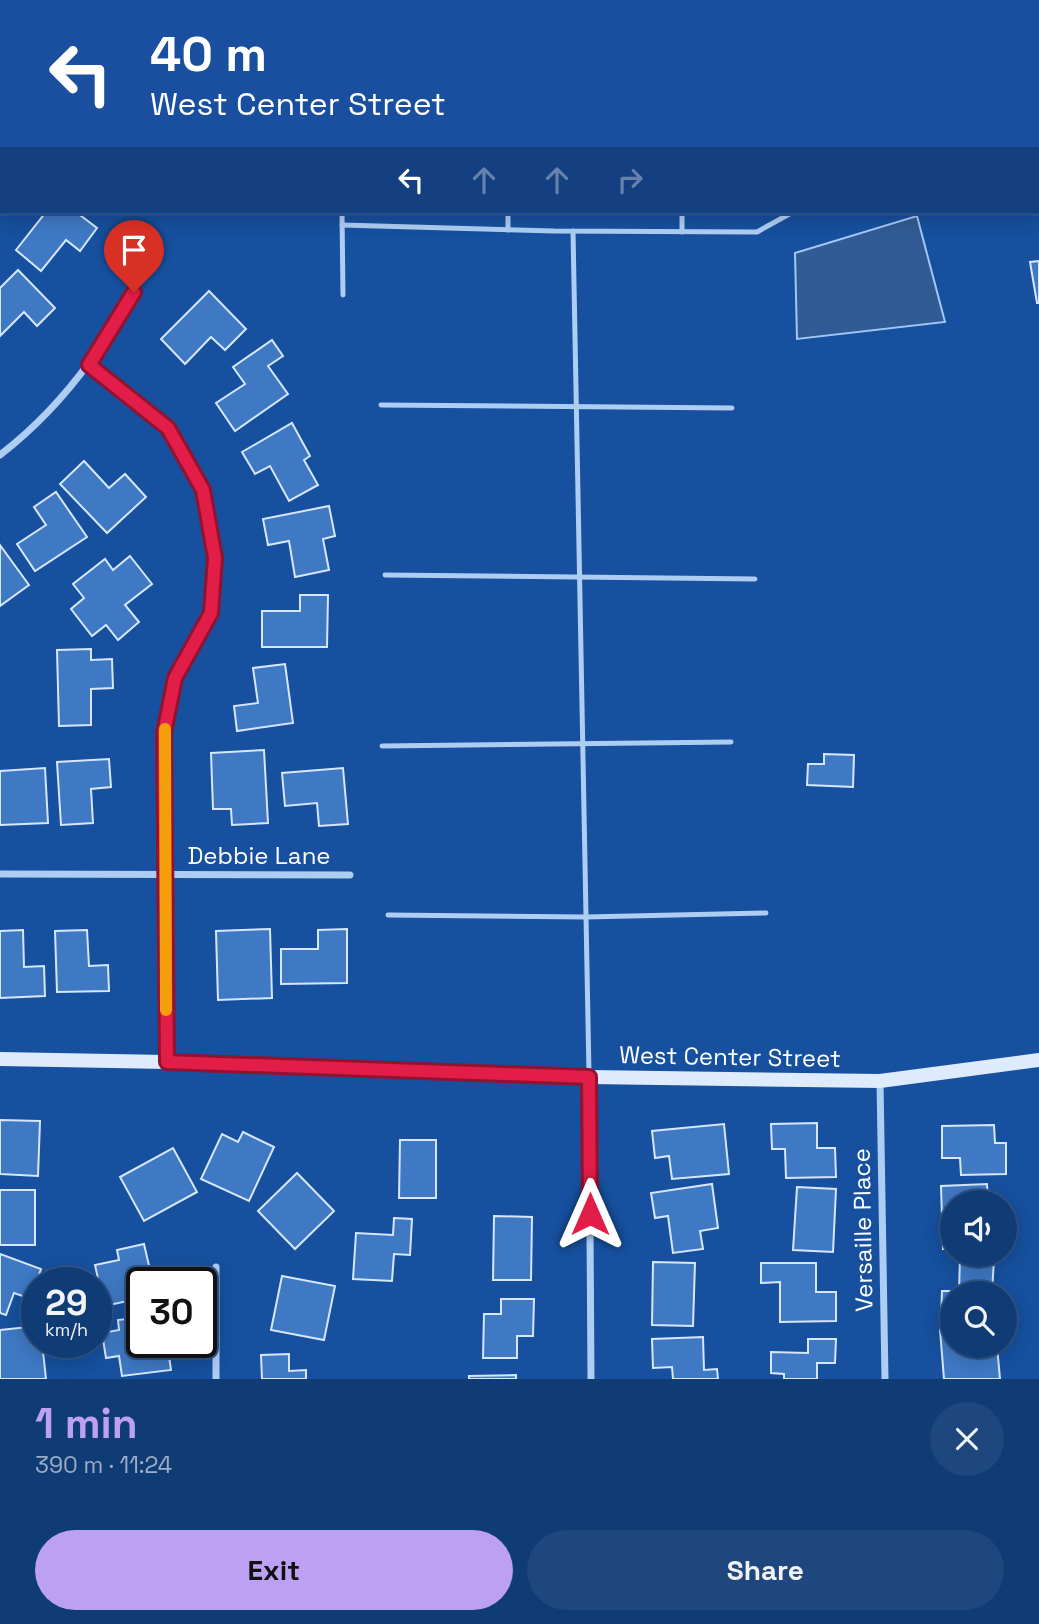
<!DOCTYPE html>
<meta charset="utf-8">
<style>
:root{--surface:#103c76;--page:#1e477e;--text:#f1f3f6;--muted:#9cadc5;--line:#305688;--accent:#bca0f2}
body{margin:0;font-family:"Space Grotesk",sans-serif;background:var(--page);color:var(--text);height:100vh;display:flex;flex-direction:column;font-size:26px;white-space:nowrap}
*{box-sizing:border-box;margin:0}
p{font-size:23px;color:var(--muted)}
.icon{flex:none;width:38px;height:38px;fill:none;stroke:currentColor;stroke-width:2;stroke-linecap:round;stroke-linejoin:round}
.map{position:relative;height:1379px;overflow:hidden}
.details{display:flex;flex-direction:column;background:var(--surface);flex:1}
.details>*{flex:none}
.top-card{position:absolute;left:0px;top:0px;width:1040px;height:214px;box-shadow:0 4px 18px #0003,0 0 0 2px var(--line);background:#1a4fa0;color:#fff;overflow:hidden}
.controls{position:absolute;left:940px;top:1190px;display:grid;gap:14px}
.controls a{display:grid;place-items:center;width:77px;height:77px;border-radius:50%;background:var(--surface);box-shadow:0 4px 18px #0003,0 0 0 2px var(--line);font-size:35px}
.speed{position:absolute;left:21px;top:1267px;display:flex;gap:14px;font-size:35px;font-weight:700;text-align:center}
.speed>*{display:grid;place-content:center;width:91px;height:91px;border-radius:50%;background:var(--surface);box-shadow:0 4px 18px #0003,0 0 0 2px var(--line);line-height:1}
.speed small{font-size:18px;font-weight:400}
.speed .limit{border:4px solid #111;border-radius:10px;background:#fff;color:#111}
.pin{position:absolute;display:grid;place-items:center;width:60px;height:60px;color:#fff;margin:-72px -30px;border-radius:50% 50% 50% 0;rotate:-45deg;box-shadow:0 0 7px #0007}
.pin .icon{rotate:45deg}
.me{position:absolute;width:77px;margin:-38px;rotate:0deg;stroke-linejoin:round;filter:drop-shadow(0 0 5px #0008)}
.turn{display:flex;align-items:center;gap:24px;height:147px;padding:0 35px;font-size:32px}
.turn .icon{width:91px;height:91px;stroke-width:2.5}
.turn b{display:block;font-size:49px;line-height:60px}
.lanes{display:flex;align-items:center;height:66px;padding:0 35px;background:#0003;justify-content:center;gap:35px;direction:ltr}
.lanes .off{opacity:.35}
.round{display:grid;place-items:center;flex:none;width:74px;height:74px;border-radius:37px;background:var(--page)}
.head{display:flex;align-items:center;justify-content:space-between;height:119px;padding:0 35px}
h1{font-size:42px;font-weight:600;line-height:52px;color:var(--accent)}
.button{display:flex;gap:14px;margin-top:auto;padding:14px 35px}
.button a{flex:1;height:80px;border-radius:42px;background:var(--accent);color:#111;font-size:28px;font-weight:600;line-height:80px;text-align:center}
.button a+a{background:var(--page);color:var(--text)}
.map>svg:first-child{display:block}
.water{fill:#315b94;stroke:#a1c7f5;stroke-width:2}
.building{fill:#3f79c4;stroke:#d6e7fd;stroke-width:2}
.lines{fill:none;stroke-linecap:round;stroke-linejoin:round}
.service{stroke:#aecdf3;stroke-width:5}
.minor{stroke:#aecdf3;stroke-width:7}
.secondary{stroke:#deebfd;stroke-width:14}
.route-casing{stroke:#92132f;stroke-width:18}
.route{stroke:#e11d48;stroke-width:12}
.slow{stroke:#f59e0b;stroke-width:12}
.labels{text-anchor:middle;stroke-width:5;stroke-linejoin:round;paint-order:stroke}
.street-label{font-size:24px;fill:#fff;stroke:#16509e}
</style>
<div class="map">
<svg width="1039" height="1379" viewBox="0 0 1039 1379">
<rect width="100%" height="100%" fill="#16509e"/>
<path class="water" d="M917,216L945,322L797,339L795,253Z"/>
<g class="building">
<path d="M46,0H80L45,2Z"/>
<path d="M0,147L2,148V181L0,180Z"/>
<path d="M46,212H76L97,228L80,251L66,240L41,271L16,250Z"/>
<path d="M1039,261V303H1037L1030,262Z"/>
<path d="M18,270L55,308L37,326L24,312L0,336V288Z"/>
<path d="M209,291L246,329L225,350L211,337L185,364L161,339Z"/>
<path d="M272,340L283,356L268,366L288,394L235,431L216,403L245,384L233,367Z"/>
<path d="M292,423L310,456L304,460L318,485L289,501L270,466L255,474L242,452Z"/>
<path d="M84,461L109,488L125,474L146,497L107,533L60,484Z"/>
<path d="M56,492L87,537L35,571L17,544L46,525L34,507Z"/>
<path d="M329,506L335,536L323,539L329,570L295,577L289,541L268,545L263,519Z"/>
<path d="M0,545L29,585L0,606Z"/>
<path d="M130,556L152,584L125,605L139,622L118,640L106,625L92,636L71,609L84,598L73,584L105,559L113,570Z"/>
<path d="M300,595H328L327,647H262V611H300Z"/>
<path d="M91,649V660L112,659L113,688L91,689V725L59,726L57,650Z"/>
<path d="M285,664L293,723L237,731L234,706L258,703L253,668Z"/>
<path d="M264,750L268,823L232,825L231,809H213L211,753Z"/>
<path d="M824,754L854,755L853,787L807,785L808,764H824Z"/>
<path d="M109,759L111,787L91,789L93,823L61,825L57,762Z"/>
<path d="M45,768L48,823L0,825V771Z"/>
<path d="M343,768L348,824L319,826L317,803L285,806L282,773Z"/>
<path d="M270,929L272,998L218,1000L216,931Z"/>
<path d="M347,929V983L281,984V949H318V930Z"/>
<path d="M23,930L24,967L44,966L45,996L0,998V931Z"/>
<path d="M87,930L89,966L108,965L109,991L57,992L55,931Z"/>
<path d="M0,1120L40,1121L38,1176L0,1174Z"/>
<path d="M817,1123V1148H835L836,1177L786,1178L785,1149H772L771,1124Z"/>
<path d="M724,1124L729,1174L672,1179L669,1156L655,1158L652,1131Z"/>
<path d="M994,1125L995,1143H1006V1174L961,1175L960,1158H942V1126Z"/>
<path d="M243,1132L274,1147L249,1201L201,1179L222,1134L238,1142Z"/>
<path d="M400,1140H436V1198H399Z"/>
<path d="M173,1148L197,1192L144,1221L120,1177Z"/>
<path d="M297,1173L334,1211L295,1249L258,1211Z"/>
<path d="M712,1184L718,1228L700,1231L703,1249L673,1253L668,1216L655,1218L651,1193Z"/>
<path d="M987,1184L988,1202H952V1249H943L941,1186Z"/>
<path d="M797,1187L836,1189L833,1252L793,1250Z"/>
<rect x="0" y="1190" width="35" height="55"/>
<path d="M494,1216L532,1217L531,1280H493Z"/>
<path d="M394,1218L412,1219L410,1255L394,1254L392,1281L353,1279L356,1233L393,1235Z"/>
<path d="M144,1244L153,1283H142V1298L104,1306L95,1265L119,1260L117,1250Z"/>
<path d="M0,1254L41,1269L31,1299L14,1293L6,1315L0,1313Z"/>
<path d="M960,1258L994,1259L992,1293H952V1317H941L942,1291H959Z"/>
<path d="M653,1262L695,1263L693,1326L652,1325Z"/>
<path d="M761,1263H816V1292H836V1321L780,1322V1282L761,1283Z"/>
<path d="M282,1276L335,1286L324,1340L271,1330Z"/>
<path d="M501,1299H534L533,1336H517V1358H483L484,1314H501Z"/>
<path d="M142,1317V1342H167L171,1370L122,1376L119,1356L106,1358L102,1333L119,1330L118,1320Z"/>
<path d="M37,1326V1342H42L46,1379H0V1330Z"/>
<path d="M952,1329V1346H997L1000,1379H944L940,1330Z"/>
<path d="M703,1337L704,1370L717,1369L718,1379H673L672,1367L653,1368L652,1339Z"/>
<path d="M808,1339H836L835,1363H817V1379H784V1374L771,1373V1352L808,1353Z"/>
<path d="M289,1354V1371L306,1370V1379H262L261,1355Z"/>
<path d="M516,1375V1379H469V1376Z"/>
</g>
<g class="lines">
<g class="service">
<path d="M687,2V0"/>
<path d="M867,2V0"/>
<path d="M996,2V0"/>
<path d="M342,212L343,295"/>
<path d="M342,225L554,231L757,232L793,212"/>
<path d="M508,230V212"/>
<path d="M573,231L589,1074"/>
<path d="M682,232V212"/>
<path d="M381,405L732,408"/>
<path d="M385,575L755,579"/>
<path d="M382,746L731,742"/>
<path d="M388,915L586,917L766,913"/>
</g>
<g class="minor">
<path d="M187,2L188,0"/>
<path d="M89,365L168,428L203,490L215,558L211,613L175,678L164,733L167,1062"/>
<path d="M0,455C71,400 116,331 153,250"/>
<path d="M0,874L350,875"/>
<path d="M589,1077L591,1379"/>
<path d="M880,1081L885,1379"/>
<path d="M216,1267V1379"/>
</g>
<path class="secondary" d="M0,1059L167,1062L589,1077L880,1081L1039,1060"/>
</g>
<g class="lines">
<defs>
<path id="route" d="M134,292L89,365L168,428L203,490L215,558L211,613L175,678L164,733L167,1062L589,1077L590,1214"/>
</defs>
<use href="#route" class="route-casing"/>
<use href="#route" class="route"/>
<path class="slow" d="M165,729L166,1010"/>
</g>
<g class="labels">
<g class="street-label">
<text x="259" y="864">Debbie Lane</text>
<text transform="translate(730 1057) rotate(1)" y="8">West Center Street</text>
<text transform="translate(863 1230) rotate(-91)" y="8">Versaille Place</text>
</g>
</g>
</svg>
<div class="controls">
<a><svg class="icon" aria-label="sound" viewBox="0 0 24 24"><path d="M4 9h4l5-4v14l-5-4H4zM17 9q2 3 0 6"/></svg></a>
<a><svg class="icon" aria-label="search" viewBox="0 0 24 24"><circle cx="10" cy="10" r="6"/><path d="M15 15l6 6"/></svg></a>
</div>
<div class="speed"><div>29<small>km/h</small></div><div class="limit">30</div></div>
<div class="pin" style="left:134px;top:292px;background:#d93025"><svg class="icon" aria-label="arrive" viewBox="0 0 24 24"><path d="M6 21V4h12l-3 4 3 4H6"/></svg></div>
<svg class="me" style="left:590px;top:1214px" viewBox="-20 -20 40 40"><path d="M0-17L14 15 0 8-14 15z" fill="#e11d48" stroke="#fff" stroke-width="4"/></svg>
<div class="top-card">
<div class="turn"><svg class="icon" aria-label="left" viewBox="0 0 24 24"><path d="M17 20v-9H6M10 6l-5 5 5 5"/></svg><div><b>40 m</b>West Center Street</div></div>
<div class="lanes"><svg class="icon" aria-label="left" viewBox="0 0 24 24"><path d="M17 20v-9H6M10 6l-5 5 5 5"/></svg><svg class="icon off" aria-label="ahead" viewBox="0 0 24 24"><path d="M12 20V5M6 11l6-6 6 6"/></svg><svg class="icon off" aria-label="ahead" viewBox="0 0 24 24"><path d="M12 20V5M6 11l6-6 6 6"/></svg><svg class="icon off" aria-label="right" viewBox="0 0 24 24"><path d="M7 20v-9h11M14 6l5 5-5 5"/></svg></div>
</div>
</div>
<section class="details">
<div class="head"><div><h1>1 min</h1><p>390 m · 11:24</p></div><a class="round"><svg class="icon" aria-label="close" viewBox="0 0 24 24"><path d="M6 6l12 12M18 6L6 18"/></svg></a></div>
<div class="button"><a>Exit</a><a>Share</a></div>
</section>
